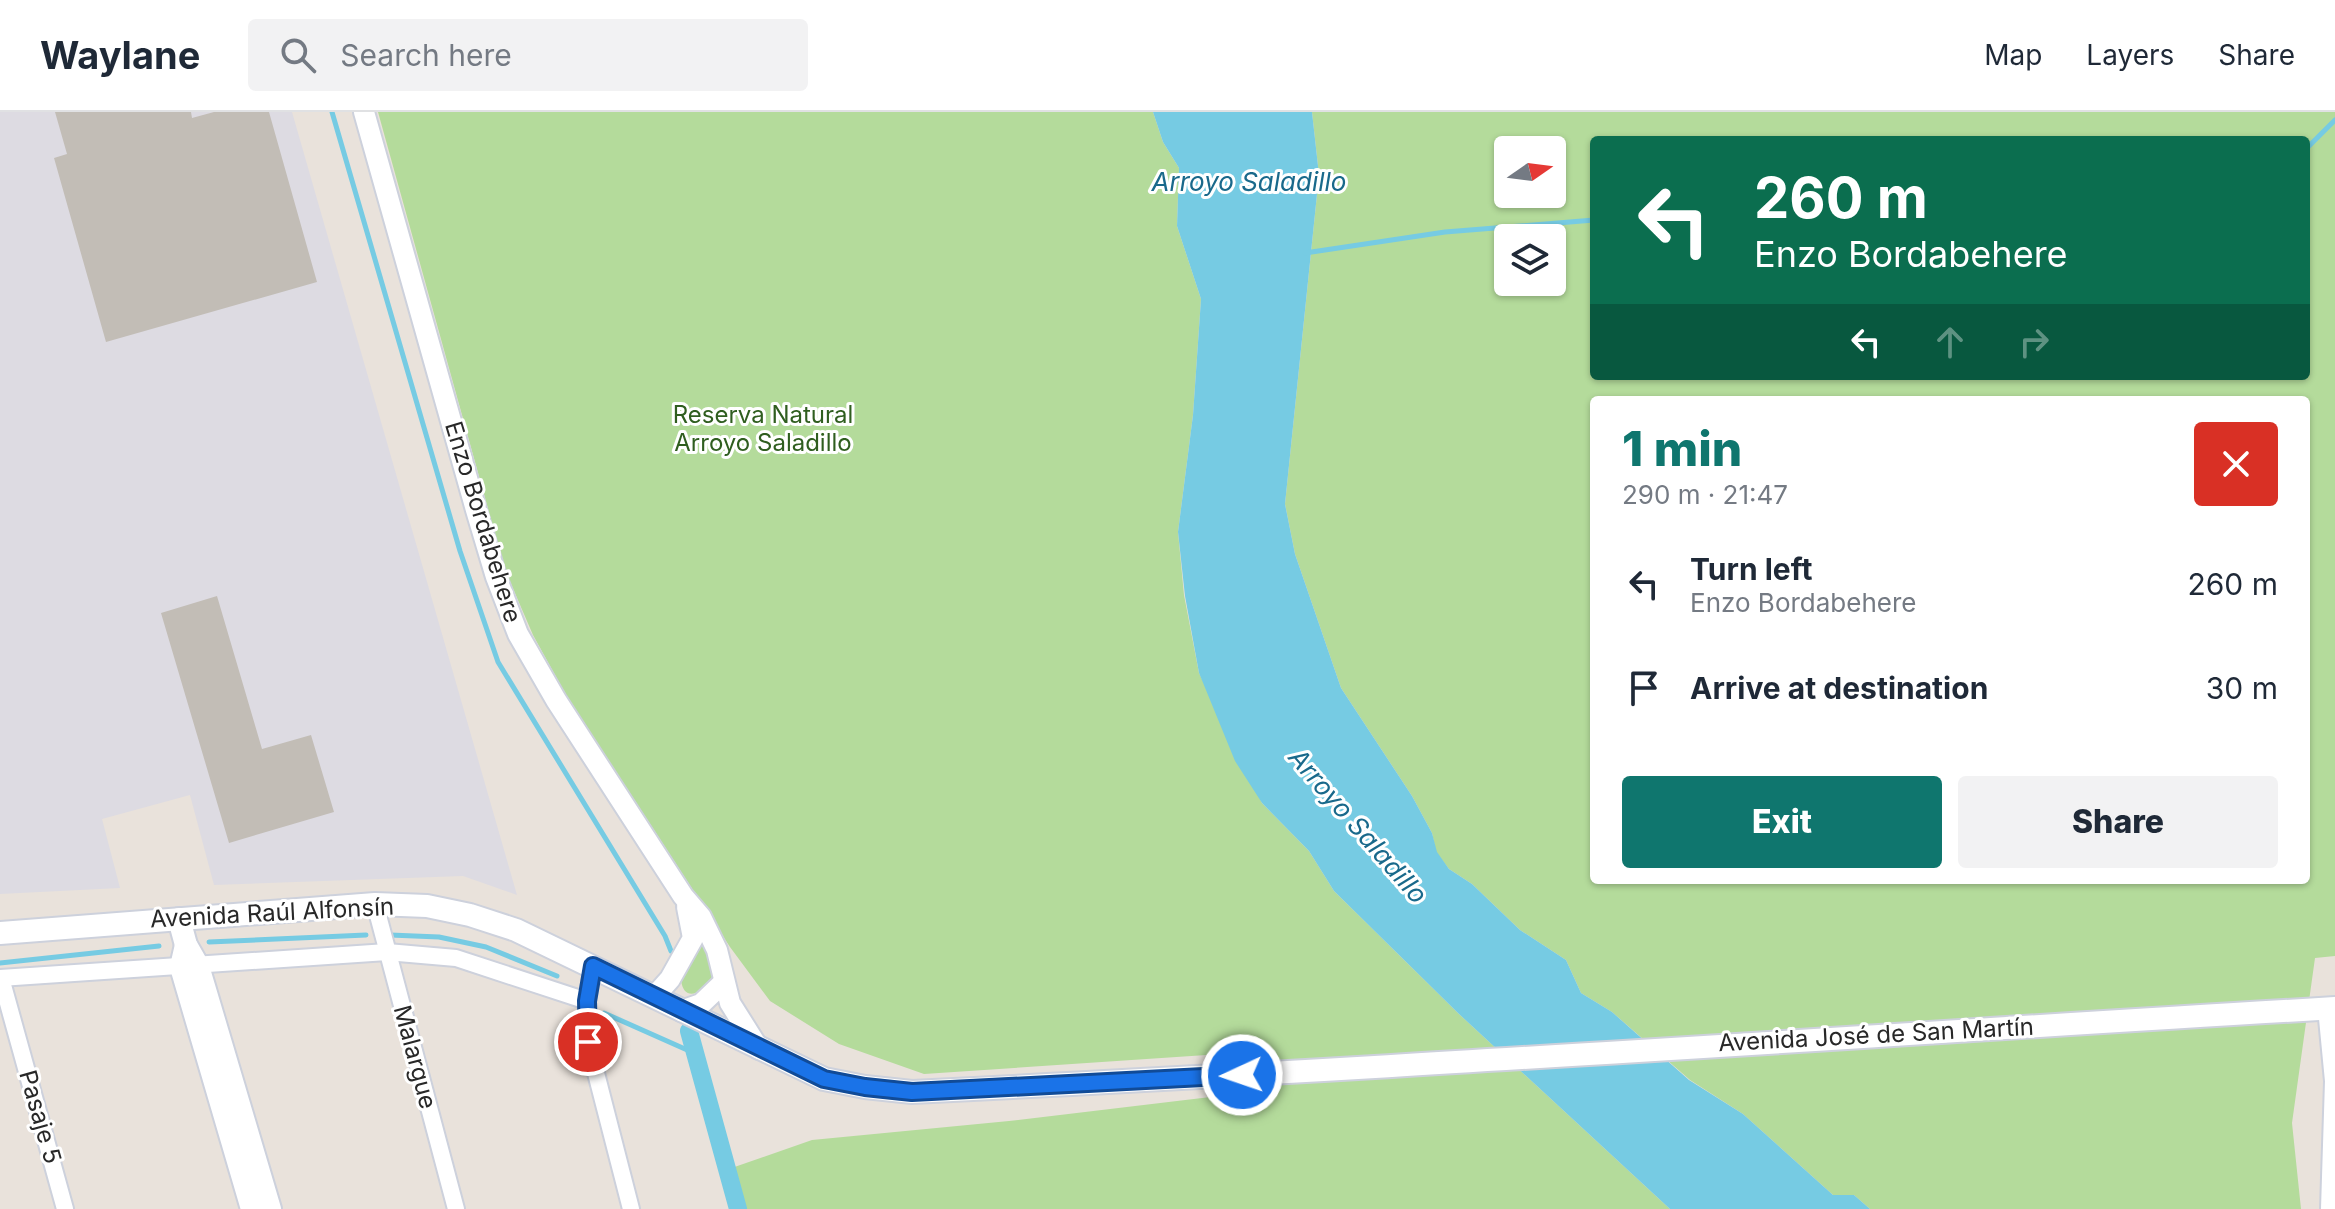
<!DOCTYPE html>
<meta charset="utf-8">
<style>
:root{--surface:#fff;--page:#f2f2f3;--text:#1f2937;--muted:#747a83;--line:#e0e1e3;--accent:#0f766e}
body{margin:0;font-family:Inter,sans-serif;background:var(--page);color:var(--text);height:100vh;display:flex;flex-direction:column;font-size:30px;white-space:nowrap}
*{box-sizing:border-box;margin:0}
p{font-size:26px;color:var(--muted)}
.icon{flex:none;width:44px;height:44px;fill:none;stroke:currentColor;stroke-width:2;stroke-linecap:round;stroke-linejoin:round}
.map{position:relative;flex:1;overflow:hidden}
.panel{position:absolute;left:1590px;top:284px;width:720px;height:488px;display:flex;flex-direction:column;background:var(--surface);border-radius:8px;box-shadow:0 2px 6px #0004}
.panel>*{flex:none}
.hud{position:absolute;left:1590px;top:24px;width:720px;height:244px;border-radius:8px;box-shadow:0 2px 6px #0004;background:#0b6e4f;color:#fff;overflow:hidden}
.needle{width:52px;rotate:76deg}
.tools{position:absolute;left:1494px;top:24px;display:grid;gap:16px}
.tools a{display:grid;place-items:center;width:72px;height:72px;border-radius:8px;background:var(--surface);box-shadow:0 2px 6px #0004;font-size:40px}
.pin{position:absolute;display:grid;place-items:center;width:68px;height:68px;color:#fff;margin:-34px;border:4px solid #fff;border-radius:50%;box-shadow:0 2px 8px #0007}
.me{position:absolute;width:88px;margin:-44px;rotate:267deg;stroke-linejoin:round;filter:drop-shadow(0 0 6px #0008)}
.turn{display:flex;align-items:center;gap:28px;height:168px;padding:0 32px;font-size:36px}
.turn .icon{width:104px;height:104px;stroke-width:2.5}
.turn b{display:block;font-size:56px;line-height:68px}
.lanes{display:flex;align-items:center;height:76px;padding:0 32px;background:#0003;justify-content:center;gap:40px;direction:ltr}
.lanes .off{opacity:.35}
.round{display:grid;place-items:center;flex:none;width:84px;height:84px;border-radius:8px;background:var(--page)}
.overview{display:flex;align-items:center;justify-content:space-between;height:136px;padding:0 32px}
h1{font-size:48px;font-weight:800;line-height:60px;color:var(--accent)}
.cta{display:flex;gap:16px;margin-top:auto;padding:16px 32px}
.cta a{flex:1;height:92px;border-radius:8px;background:var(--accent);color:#fff;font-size:32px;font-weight:800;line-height:92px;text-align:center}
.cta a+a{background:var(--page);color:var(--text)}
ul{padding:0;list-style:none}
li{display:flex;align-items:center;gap:24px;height:104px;padding:0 32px}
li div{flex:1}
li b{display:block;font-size:30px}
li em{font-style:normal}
header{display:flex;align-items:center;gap:48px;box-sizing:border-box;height:112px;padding:0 40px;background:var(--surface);border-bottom:2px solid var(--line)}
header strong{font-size:38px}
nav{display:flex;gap:44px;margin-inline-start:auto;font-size:28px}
.search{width:560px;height:72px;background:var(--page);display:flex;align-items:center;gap:20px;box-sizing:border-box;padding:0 28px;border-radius:8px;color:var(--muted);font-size:30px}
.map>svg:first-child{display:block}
.industrial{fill:#dddbe2}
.green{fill:#b4db9b;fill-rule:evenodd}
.water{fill:#76cbe3}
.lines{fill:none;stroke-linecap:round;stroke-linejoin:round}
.stream{stroke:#76cbe3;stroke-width:5}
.canal{stroke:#76cbe3;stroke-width:18}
.building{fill:#c2bdb6}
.minor-casing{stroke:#cdd1dc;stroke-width:20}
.tertiary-casing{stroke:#cdd1dc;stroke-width:24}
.secondary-casing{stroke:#cdd1dc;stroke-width:26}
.minor{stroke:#fff;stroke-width:16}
.tertiary{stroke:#fff;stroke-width:20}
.secondary{stroke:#fff;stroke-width:22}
.route-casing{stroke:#114b97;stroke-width:20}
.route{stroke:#1a73e8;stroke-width:14}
.labels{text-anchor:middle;stroke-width:6;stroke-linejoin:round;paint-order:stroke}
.park-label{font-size:24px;fill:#2f5e1f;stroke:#fff}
.street-label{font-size:24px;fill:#282828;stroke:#fff}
.water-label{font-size:26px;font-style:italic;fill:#19698b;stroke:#fff}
</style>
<header>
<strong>Waylane</strong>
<div class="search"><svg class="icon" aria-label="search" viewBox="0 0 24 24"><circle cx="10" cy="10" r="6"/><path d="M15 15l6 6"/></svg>Search here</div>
<nav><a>Map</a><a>Layers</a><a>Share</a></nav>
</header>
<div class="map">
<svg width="2335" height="1097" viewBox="0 0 2335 1097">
<rect width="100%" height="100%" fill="#e9e2db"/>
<path class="industrial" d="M0,0H292L517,783L463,764L214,773L190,683L102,707L120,776L0,782Z"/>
<g class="green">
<path d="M378,0H1153L1163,30L1179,56L1177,114L1201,187L1193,303L1178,420L1184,483L1199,561L1262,691L1309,739L1334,779L1459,902L1670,1097H734L723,1059L812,1028L1009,1009L1269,978L1251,940L924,962L839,932L770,889L730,835L566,583L533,523L505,458Z"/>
<path d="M1312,0H2335V844L2315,846L2292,1011L2301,1097H1870L1854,1083H1833L1743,1002L1690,968L1612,900L1581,881L1566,848L1520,818L1472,772L1449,757L1436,740L1432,721L1412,684L1341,576L1295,442L1285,392L1319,63ZM1594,28H2306V264H1594ZM1508,38H1552V82H1508ZM1508,126H1552V170H1508ZM1594,288H2306V768H1594Z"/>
<path d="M703,825L715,862L712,872C699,881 684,890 681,868Z"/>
</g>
<path class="water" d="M1153,0H1312L1319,63L1285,392L1295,442L1341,576L1412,684L1432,721L1437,740L1449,757L1472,772L1520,818L1566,848L1581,881L1612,900L1689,968L1743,1002L1833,1083H1854L1870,1097H1670L1459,902L1334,779L1309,739L1262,691L1235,649L1199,561L1185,484L1178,420L1193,303L1201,187L1177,114L1179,56L1163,30Z"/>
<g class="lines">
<g class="stream">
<path d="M332,0L460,439L498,550L665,824L671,839"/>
<path d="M2306,37L2335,8"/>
<path d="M1305,141L1445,120L1594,108"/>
<path d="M390,823L439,825L486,835L557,864"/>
<path d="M209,830L366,823"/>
<path d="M0,851L159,834"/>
<path d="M604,901L694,941"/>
</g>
<path class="canal" d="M689,919L738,1097"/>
</g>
<g class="building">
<path d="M55,0H191L192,6L214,0H269L317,170L106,230L54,46L67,42Z"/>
<path d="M217,484L262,637L311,623L334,700L229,731L161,501Z"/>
</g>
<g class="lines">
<defs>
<g id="minor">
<path d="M375,792L456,1097"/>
<path d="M593,854L587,889L588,930L631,1097"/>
<path d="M0,866L387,840L456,846L587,889"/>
<path d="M1,866L65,1097"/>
<path d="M2326,896L2333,969L2329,1097"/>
</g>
<g id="tertiary">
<path d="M364,0L476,398L496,465L518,522L556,588L683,784L701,805L717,838L730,891L759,937"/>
<path d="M654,885L670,867L693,826L687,795"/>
<path d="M681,899L701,892L724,870"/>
</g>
<g id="secondary">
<path d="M179,807L186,833L198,854L270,1097"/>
<path d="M0,821L375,792L427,794L470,803L516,818L824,967L865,975L912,980C1387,957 1861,924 2335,896"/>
<path d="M186,833L181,855L252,1097"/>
</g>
</defs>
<use href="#minor" class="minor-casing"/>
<use href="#tertiary" class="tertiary-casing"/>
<use href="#secondary" class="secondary-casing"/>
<use href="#minor" class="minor"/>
<use href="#tertiary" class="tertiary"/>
<use href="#secondary" class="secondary"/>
</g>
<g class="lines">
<defs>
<path id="route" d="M588,930L587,889L593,854L824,967L865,975L912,980L1242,963"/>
</defs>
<use href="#route" class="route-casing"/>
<use href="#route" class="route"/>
</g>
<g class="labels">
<g class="park-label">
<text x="763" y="311">Reserva Natural<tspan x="763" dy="28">Arroyo Saladillo</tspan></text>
</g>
<g class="street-label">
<text transform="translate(483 410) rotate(73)" y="8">Enzo Bordabehere</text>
<text transform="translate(272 801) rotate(-3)" y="8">Avenida Raúl Alfonsín</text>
<text transform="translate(1876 923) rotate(-3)" y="8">Avenida José de San Martín</text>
<text transform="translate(415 945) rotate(75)" y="8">Malargue</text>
<text transform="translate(40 1005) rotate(74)" y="8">Pasaje 5</text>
</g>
<g class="water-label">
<text x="1249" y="79">Arroyo Saladillo</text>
<text transform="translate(1358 714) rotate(49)" y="9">Arroyo Saladillo</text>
</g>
</g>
</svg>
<div class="tools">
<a><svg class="needle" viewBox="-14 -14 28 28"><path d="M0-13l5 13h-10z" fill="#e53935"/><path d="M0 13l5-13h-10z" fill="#747a83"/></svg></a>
<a><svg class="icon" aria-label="layers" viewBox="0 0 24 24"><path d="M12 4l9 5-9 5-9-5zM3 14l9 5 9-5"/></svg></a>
</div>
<div class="pin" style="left:588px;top:930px;background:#d93025"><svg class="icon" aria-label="arrive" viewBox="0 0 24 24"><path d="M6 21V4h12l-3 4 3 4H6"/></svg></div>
<svg class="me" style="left:1242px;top:963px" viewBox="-20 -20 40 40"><circle r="17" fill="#1a73e8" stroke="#fff" stroke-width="3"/><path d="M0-11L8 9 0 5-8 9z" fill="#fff"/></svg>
<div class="hud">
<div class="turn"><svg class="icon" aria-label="left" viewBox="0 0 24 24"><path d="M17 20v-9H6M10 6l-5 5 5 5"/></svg><div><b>260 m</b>Enzo Bordabehere</div></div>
<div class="lanes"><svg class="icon" aria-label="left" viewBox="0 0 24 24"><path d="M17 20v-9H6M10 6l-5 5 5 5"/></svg><svg class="icon off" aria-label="ahead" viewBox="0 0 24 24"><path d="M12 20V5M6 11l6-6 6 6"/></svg><svg class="icon off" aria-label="right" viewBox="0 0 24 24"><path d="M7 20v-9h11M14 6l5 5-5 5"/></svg></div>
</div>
<section class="panel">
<div class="overview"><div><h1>1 min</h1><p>290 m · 21:47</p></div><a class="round" style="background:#d93025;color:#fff"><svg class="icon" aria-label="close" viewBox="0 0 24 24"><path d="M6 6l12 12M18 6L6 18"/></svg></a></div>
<ul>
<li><svg class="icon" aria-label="left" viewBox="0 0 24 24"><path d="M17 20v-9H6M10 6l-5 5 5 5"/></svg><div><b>Turn left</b><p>Enzo Bordabehere</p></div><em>260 m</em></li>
<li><svg class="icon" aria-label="arrive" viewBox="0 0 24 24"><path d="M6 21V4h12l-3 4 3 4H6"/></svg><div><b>Arrive at destination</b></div><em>30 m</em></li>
</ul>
<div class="cta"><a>Exit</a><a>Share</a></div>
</section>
</div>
